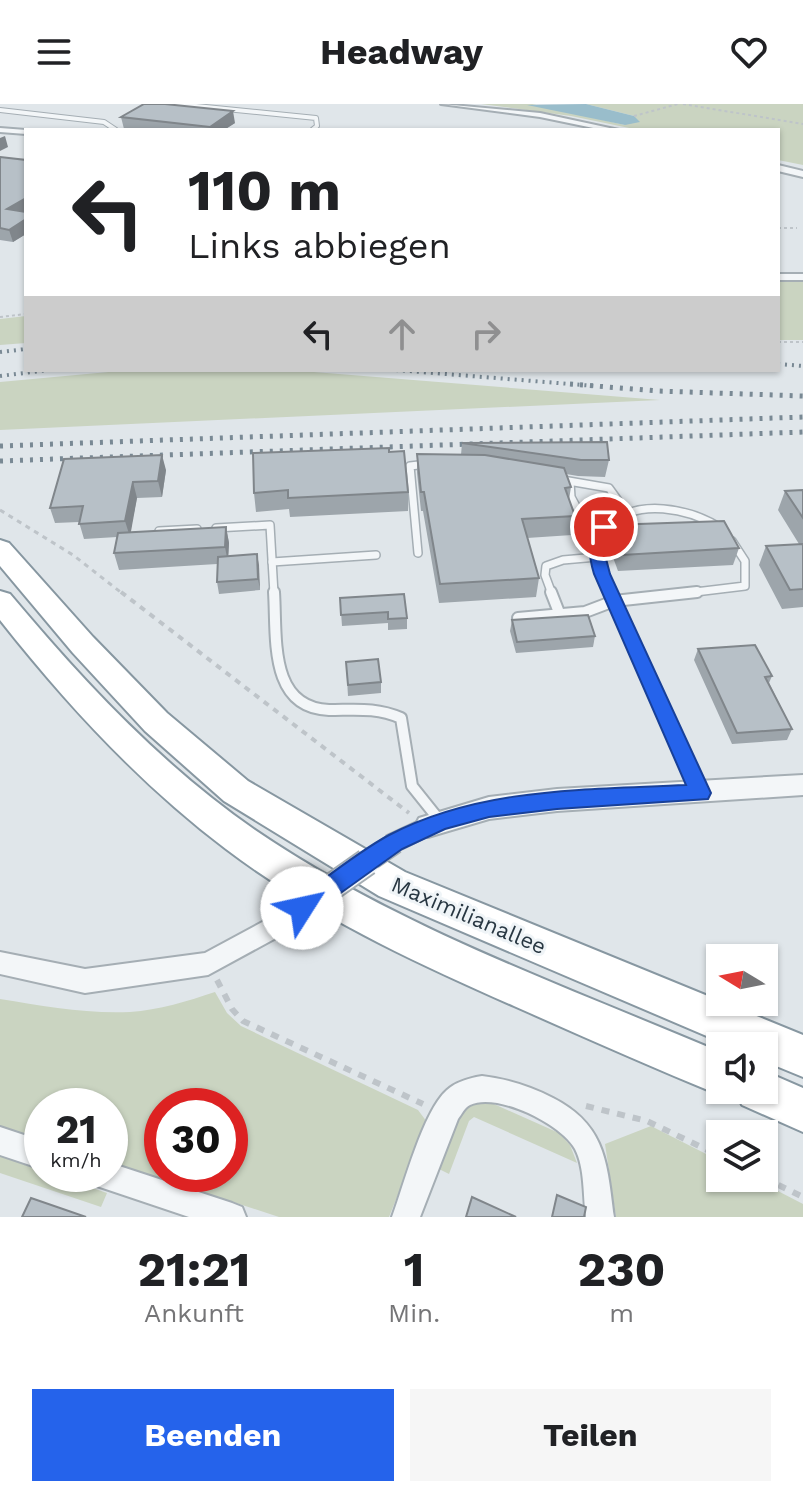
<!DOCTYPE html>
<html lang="de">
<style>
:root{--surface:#fff;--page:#f6f6f6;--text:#202124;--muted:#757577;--accent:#2563eb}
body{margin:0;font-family:"Work Sans",sans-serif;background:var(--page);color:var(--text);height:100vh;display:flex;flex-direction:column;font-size:30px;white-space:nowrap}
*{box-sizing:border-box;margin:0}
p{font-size:26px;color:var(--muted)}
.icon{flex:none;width:44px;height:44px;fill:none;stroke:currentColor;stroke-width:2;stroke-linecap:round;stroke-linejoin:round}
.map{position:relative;height:1113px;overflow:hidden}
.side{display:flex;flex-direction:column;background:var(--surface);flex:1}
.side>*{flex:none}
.top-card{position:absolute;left:24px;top:24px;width:756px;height:244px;border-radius:0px;box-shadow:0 2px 6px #0004;background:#fff;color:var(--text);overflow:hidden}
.needle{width:52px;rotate:280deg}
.fabs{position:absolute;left:706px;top:840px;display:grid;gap:16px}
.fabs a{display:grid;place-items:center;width:72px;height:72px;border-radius:0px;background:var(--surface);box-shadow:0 2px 6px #0004;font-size:40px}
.speed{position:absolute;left:24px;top:984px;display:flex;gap:16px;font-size:40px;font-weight:700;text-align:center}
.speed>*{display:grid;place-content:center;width:104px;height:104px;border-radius:50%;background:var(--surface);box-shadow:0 2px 6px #0004;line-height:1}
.speed small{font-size:20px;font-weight:400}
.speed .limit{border:12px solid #d22;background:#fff;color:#111}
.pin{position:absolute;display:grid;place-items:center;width:68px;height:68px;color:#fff;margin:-34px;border:4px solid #fff;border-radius:50%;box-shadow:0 2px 8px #0007}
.me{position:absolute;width:88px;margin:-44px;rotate:55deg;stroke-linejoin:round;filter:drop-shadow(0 0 6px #0008)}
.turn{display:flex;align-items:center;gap:28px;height:168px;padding:0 32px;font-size:36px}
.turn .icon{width:104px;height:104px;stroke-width:2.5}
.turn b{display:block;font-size:56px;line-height:68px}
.lanes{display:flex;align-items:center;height:76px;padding:0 32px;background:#0003;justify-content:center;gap:40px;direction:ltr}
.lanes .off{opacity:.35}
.eta{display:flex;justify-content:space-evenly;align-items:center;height:136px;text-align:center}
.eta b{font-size:48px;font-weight:700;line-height:56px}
.primary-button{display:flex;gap:16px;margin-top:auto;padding:16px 32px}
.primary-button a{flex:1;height:92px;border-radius:0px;background:var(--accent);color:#fff;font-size:32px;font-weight:700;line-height:92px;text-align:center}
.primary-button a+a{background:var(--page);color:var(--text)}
header{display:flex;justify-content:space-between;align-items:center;height:104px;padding:0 32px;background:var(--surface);font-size:36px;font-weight:700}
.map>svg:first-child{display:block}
.green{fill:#cad4c1;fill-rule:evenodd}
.water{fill:#99bdcb}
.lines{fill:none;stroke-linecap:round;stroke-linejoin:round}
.service-far2-casing{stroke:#a5aeb4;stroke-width:6}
.service-far1-casing{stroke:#a5aeb4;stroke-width:10}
.service-casing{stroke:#a5aeb4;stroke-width:14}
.minor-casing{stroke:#a5aeb4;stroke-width:4}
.tertiary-casing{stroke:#a5aeb4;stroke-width:4}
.trunk-casing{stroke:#8797a1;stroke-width:4}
.path-far3{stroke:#bec4c9;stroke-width:2;stroke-dasharray:3 3;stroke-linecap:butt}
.path-far2{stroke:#bec4c9;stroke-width:3;stroke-dasharray:5 5;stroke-linecap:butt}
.path-far1{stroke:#bec4c9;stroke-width:4;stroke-dasharray:6 6;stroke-linecap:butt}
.path{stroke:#bec4c9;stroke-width:6;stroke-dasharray:8 8;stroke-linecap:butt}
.service-far2{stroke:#f3f6f8;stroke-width:4}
.service-far1{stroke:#f3f6f8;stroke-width:7}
.service{stroke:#f3f6f8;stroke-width:10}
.minor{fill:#f3f6f8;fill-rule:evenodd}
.tertiary{fill:#f3f6f8;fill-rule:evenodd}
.trunk{fill:#fff;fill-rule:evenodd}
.rail-far1{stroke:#798994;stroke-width:4;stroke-dasharray:2 5;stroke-linecap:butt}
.rail{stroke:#798994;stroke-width:5;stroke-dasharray:3 7;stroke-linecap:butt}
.minor-bridge-far1-casing{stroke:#a5aeb4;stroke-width:23;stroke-linecap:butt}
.minor-bridge-casing{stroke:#a5aeb4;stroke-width:29;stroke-linecap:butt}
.minor-bridge-far1{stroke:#f3f6f8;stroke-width:19}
.minor-bridge{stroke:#f3f6f8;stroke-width:25}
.wall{fill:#9da5ab}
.shaded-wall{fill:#80868b}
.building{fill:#b7c0c7;stroke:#80868b;stroke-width:2}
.route{fill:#2563eb;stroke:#184099;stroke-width:2}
.labels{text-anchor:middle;stroke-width:6;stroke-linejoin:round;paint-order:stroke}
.street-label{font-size:22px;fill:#283742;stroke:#eff4f7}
</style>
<header><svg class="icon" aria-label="menu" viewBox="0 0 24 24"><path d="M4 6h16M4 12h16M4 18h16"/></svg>Headway<svg class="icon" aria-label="heart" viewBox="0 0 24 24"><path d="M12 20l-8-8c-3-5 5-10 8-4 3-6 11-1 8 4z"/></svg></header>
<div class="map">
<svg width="803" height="1113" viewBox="0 0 803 1113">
<rect width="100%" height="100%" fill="#e0e6ea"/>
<g class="green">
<path d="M481,0H537H532L625,21L634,12L586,0H803V61L778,56V26H639L571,12Z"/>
<rect x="778" y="178" width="25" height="58"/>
<path d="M26,212V239L0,241V215Z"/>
<path d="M130,266H289L660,296L0,326V278Z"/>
<path d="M215,888L227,909L241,922L418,1006L427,1018L389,1113H279L110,1058V1002H42V1035L0,1022V895C43,902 86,910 130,908C159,906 188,897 215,888ZM162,1002H230V1070H162Z"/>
<path d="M485,996L559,1029L570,1041L577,1059L474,1013L469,1017L449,1070L439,1065C449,1041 456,1000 485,996Z"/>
<path d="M651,1022L720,1057V1074H753L803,1100V1113H616L605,1040Z"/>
<path d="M0,1052L42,1067V1070H52L107,1089L101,1103L0,1069Z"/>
</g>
<path class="water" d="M586,0L634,12L640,18L625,21L527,1Z"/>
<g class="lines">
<defs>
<g id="service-far2">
<path d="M176,0L316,14L317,22L312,26"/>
<path d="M0,6L104,18L116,26"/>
</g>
<g id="service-far1">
<path d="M557,375L609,384L627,409"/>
<path d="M570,378L571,393L585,419L604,423"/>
<path d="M216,424L270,421L274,490"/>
<path d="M159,427L197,425"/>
<path d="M418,449L410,362L427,360"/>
<path d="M272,458L376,451"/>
<path d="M552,490L545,471L546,462L563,456L597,453"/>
<path d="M611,490C605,477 596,462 596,449C596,439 602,428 609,422C637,393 689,405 719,423"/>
<path d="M679,490L745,482V457L732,437"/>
</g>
<g id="service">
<path d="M274,488C277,532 268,604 329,606C355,606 376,603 401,614L412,682L440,717"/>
<path d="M551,488L560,511"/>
<path d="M610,488L699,686"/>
<path d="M518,514L585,508L614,497L697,488"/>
</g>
<g id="minor">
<path d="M441,0L540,9L619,26H603L540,13Z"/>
<path d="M0,24L26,26H28L26,30L0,28Z"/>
<path d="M778,61L803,67V73L778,67Z"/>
<rect x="778" y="170" width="25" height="6"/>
<path d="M428,713L435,716L439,722L435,728L395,748L387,746L384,739L387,732Z"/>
<path d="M279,809L287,812L290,820L287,828L208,871L85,889L0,870V848L85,865L205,849Z"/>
<path d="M482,972C507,975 530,982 553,994C606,1021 607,1059 614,1113H586C583,1092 585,1064 575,1045C561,1020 497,988 470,1001C464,1004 462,1010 458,1015L420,1113H392C404,1081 423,1007 447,986C457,977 470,974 482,972Z"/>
<path d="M0,1023L42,1037V1065L0,1051Z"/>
<path d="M110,1059L232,1099L242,1103L246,1113H189L91,1080L87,1070H110Z"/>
</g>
<path id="tertiary" d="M803,671V691L557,707L489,715L428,733L419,730L415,722L419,714L489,693L557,685Z"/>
<g id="trunk">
<path d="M0,436L9,439L93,533L167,609L248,677L405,768L803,931V973L764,957V942H730L379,792L224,697L145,627L73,549L0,462Z"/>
<path d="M0,487L10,490C83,577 161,661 255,726C397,823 562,881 720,948V986H733L720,991C651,963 582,932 514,902C414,858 313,811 226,745C140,680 67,601 0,516Z"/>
<path d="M764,967L803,984V1028L742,1001L735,986H764Z"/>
</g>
</defs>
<use href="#service-far2" class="service-far2-casing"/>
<use href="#service-far1" class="service-far1-casing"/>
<use href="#service" class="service-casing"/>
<use href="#minor" class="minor-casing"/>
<use href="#tertiary" class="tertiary-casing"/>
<use href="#trunk" class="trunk-casing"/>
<g class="path-far3">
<path d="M683,0L803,20"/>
<path d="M634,12L678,0"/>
<path d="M778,124H797"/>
<path d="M0,213L26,210"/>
<path d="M778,238H803"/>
</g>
<path class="path-far2" d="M0,406L73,451L123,490"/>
<path class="path-far1" d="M121,488L409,709"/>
<g class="path">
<path d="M217,876L232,905L243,917L423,1000"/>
<path d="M586,1002L647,1017L720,1052"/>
<path d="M764,1074L803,1093"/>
</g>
<use href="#service-far2" class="service-far2"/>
<use href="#service-far1" class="service-far1"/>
<use href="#service" class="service"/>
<use href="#minor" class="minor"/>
<use href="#tertiary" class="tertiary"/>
<use href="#trunk" class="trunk"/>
<g class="rail-far1">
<path d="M0,248L26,245"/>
<path d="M778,260L803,262"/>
<path d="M396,266L595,282"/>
<path d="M0,272L48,266"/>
</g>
<g class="rail">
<path d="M570,280L658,287L803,292"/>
<path d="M0,342L803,313"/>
<path d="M0,357L803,328"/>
</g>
<defs>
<path id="minor-bridge-far1" d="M364,760L395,739"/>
<path id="minor-bridge" d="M279,820L367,758"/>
</defs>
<use href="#minor-bridge-far1" class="minor-bridge-far1-casing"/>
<use href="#minor-bridge" class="minor-bridge-casing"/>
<use href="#minor-bridge-far1" class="minor-bridge-far1"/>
<use href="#minor-bridge" class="minor-bridge"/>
</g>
<g class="wall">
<path d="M121,13L235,19L224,26H131L124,25Z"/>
<path d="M0,53L26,56V130L13,138L0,136Z"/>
<path d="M462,339L609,356L605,373L578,372L566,370L571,383L569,396L575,412L572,431L527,434L539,474L536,493L439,499L423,407H421L417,369V350L461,351Z"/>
<path d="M389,348L408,388V407L290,413L289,405L256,408L254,389Z"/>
<path d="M166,366L162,393L137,394L130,428L226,423L229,439L228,452L257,450L260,486L219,490L217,478V460L119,466L114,449L117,433L84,435L79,418L55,419L50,404Z"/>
<path d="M803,386V503L782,505L759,461L766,442L799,440L778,406L785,387Z"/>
<path d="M611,421L739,444L733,461L618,467L607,437Z"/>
<path d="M340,494L407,514V525L388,526V519L342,522Z"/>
<path d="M512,516L595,532L593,543L516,549L510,527Z"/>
<path d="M698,545L772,572L769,579L792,625L787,636L732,640L694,556Z"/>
<path d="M346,558L381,578V589L348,592Z"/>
</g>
<g class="shaded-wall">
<path d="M233,7L235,19L224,26H210V23Z"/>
<path d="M5,32L8,43L0,47V34Z"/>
<path d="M26,94V108L7,105Z"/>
<path d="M26,115V130L13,138L9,126Z"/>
<path d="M162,351L166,366L162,393L158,377Z"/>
<path d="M133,378L137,394L130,433L125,417Z"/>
<path d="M226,423L229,439L228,459L225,443Z"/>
<path d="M257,450L259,461L260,486L258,475Z"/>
</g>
<g class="building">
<path d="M144,0H165L233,7L210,23L121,13Z"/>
<path d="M0,53L26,56V94L7,105L26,108V115L9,126L0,124Z"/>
<path d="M607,338L609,356H581L462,339Z"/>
<path d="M389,344V348L404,347L408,388L288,394V386L254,389L253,349Z"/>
<path d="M417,350L485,351L564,364L571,383L565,384L575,412L522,415L539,474L440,480L424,388H421Z"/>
<path d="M162,351L158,377L133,378L125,417L79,420L83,402L50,404L64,355Z"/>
<path d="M803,386V414L785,387Z"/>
<path d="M724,417L739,444L622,451L611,421Z"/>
<path d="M226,423L225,443L114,449L118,429Z"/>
<path d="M803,440V485L790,486L766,442Z"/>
<path d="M257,450L258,475L217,478L218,453Z"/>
<path d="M404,490L407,514L388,515V508L341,511L340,494Z"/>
<path d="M588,511L595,532L517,538L512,516Z"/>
<path d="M755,541L772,572L765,573L792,625L737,629L698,545Z"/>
<path d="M378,555L381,578L348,581L346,558Z"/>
<path d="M557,1091L586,1103L584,1113H552Z"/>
<path d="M472,1093L516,1113H466Z"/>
<path d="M31,1094L86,1113H22Z"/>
</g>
<path class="route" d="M604,418L612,423L604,447L610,470L711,689L708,695L557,705L489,713L445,725L402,745L310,811L302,815L294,811L291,804L294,797C325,775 356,749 389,731C481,683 586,686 686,681L594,470C589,453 584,427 604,418Z"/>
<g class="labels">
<g class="street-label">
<text transform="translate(469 811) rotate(23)" y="8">Maximilianallee</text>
</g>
</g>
</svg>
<div class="fabs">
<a><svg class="needle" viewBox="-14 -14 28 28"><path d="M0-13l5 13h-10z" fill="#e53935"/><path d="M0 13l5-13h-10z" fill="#757577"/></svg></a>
<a><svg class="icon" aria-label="sound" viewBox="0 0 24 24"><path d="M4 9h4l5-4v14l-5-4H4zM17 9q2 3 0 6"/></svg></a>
<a><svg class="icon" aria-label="layers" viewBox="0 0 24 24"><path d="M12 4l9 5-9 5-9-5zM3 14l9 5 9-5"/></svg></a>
</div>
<div class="speed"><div>21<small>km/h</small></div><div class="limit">30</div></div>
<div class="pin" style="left:604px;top:423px;background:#d93025"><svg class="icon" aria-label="arrive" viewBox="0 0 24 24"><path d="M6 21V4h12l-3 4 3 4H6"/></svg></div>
<svg class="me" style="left:302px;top:804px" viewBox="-20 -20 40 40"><circle r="19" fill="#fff"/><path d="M0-13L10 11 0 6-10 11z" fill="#2563eb"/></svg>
<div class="top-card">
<div class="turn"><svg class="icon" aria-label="left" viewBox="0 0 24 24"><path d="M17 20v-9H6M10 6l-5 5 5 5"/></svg><div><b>110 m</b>Links abbiegen</div></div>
<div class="lanes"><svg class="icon" aria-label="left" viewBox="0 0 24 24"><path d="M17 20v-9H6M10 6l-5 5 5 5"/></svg><svg class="icon off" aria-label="ahead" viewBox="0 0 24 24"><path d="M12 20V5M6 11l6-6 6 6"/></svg><svg class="icon off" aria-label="right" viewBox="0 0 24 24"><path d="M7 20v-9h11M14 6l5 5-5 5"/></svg></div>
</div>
</div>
<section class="side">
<div class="eta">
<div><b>21:21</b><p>Ankunft</p></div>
<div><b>1</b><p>Min.</p></div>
<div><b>230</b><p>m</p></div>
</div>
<div class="primary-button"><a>Beenden</a><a>Teilen</a></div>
</section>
